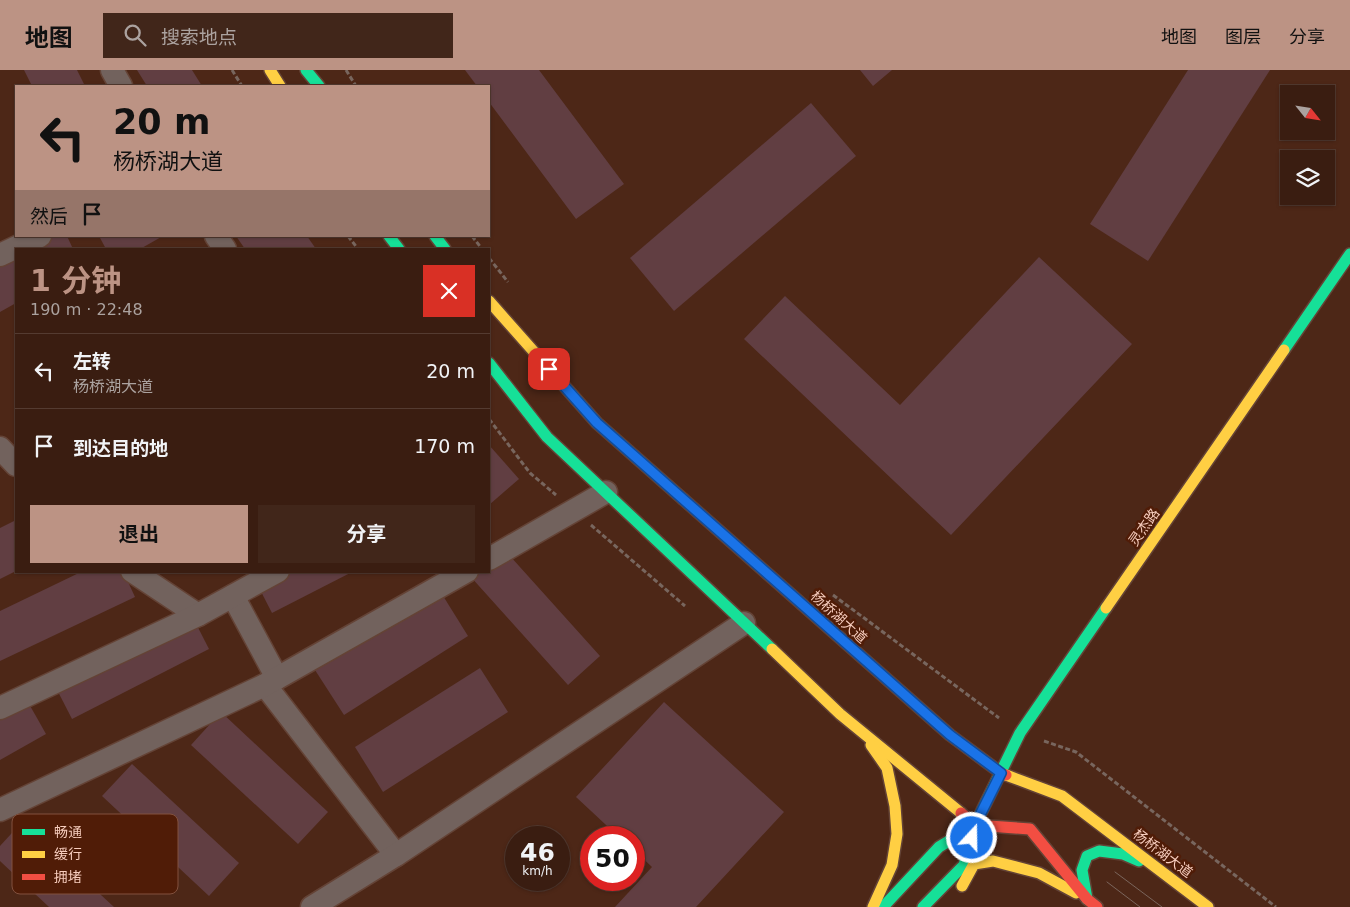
<!DOCTYPE html>
<html lang="zh">
<meta charset="utf-8">
<style>
:root{--surface:#3a1d11;--page:#41261a;--text:#f1f3f6;--muted:#aba29f;--line:#543b31;--accent:#bc9384}
body{margin:0;font-family:"DejaVu Sans","Noto Sans SC",sans-serif;background:var(--page);color:var(--text);height:100vh;display:flex;flex-direction:column;font-size:19px;white-space:nowrap}
*{box-sizing:border-box;margin:0}
p{font-size:16px;color:var(--muted)}
.icon{flex:none;width:28px;height:28px;fill:none;stroke:currentColor;stroke-width:2;stroke-linecap:round;stroke-linejoin:round}
.map{position:relative;flex:1;overflow:hidden}
.panel{position:absolute;left:15px;top:178px;width:475px;height:325px;display:flex;flex-direction:column;background:var(--surface);border-radius:0px;box-shadow:0 1px 4px #0004,0 0 0 1px var(--line)}
.panel>*{flex:none}
.hud{position:absolute;left:15px;top:15px;width:475px;height:152px;border-radius:0px;box-shadow:0 1px 4px #0004,0 0 0 1px var(--line);background:#bc9384;color:#111;overflow:hidden}
.needle{width:32px;rotate:120deg}
.buttons{position:absolute;left:1280px;top:15px;display:grid;gap:10px}
.buttons a{display:grid;place-items:center;width:55px;height:55px;border-radius:0px;background:var(--surface);box-shadow:0 1px 4px #0004,0 0 0 1px var(--line);font-size:25px}
.speed{position:absolute;left:505px;top:756px;display:flex;gap:10px;font-size:25px;font-weight:700;text-align:center}
.speed>*{display:grid;place-content:center;width:65px;height:65px;border-radius:50%;background:var(--surface);box-shadow:0 1px 4px #0004,0 0 0 1px var(--line);line-height:1}
.speed small{font-size:12px;font-weight:400}
.speed .limit{border:8px solid #d22;background:#fff;color:#111}
.pin{position:absolute;display:grid;place-items:center;width:42px;height:42px;color:#fff;margin:-21px;border-radius:10px;box-shadow:0 2px 8px #0006}
.me{position:absolute;width:55px;margin:-28px;rotate:21deg;stroke-linejoin:round;filter:drop-shadow(0 0 4px #0008)}
.turn{display:flex;align-items:center;gap:18px;height:105px;padding:0 15px;font-size:22px}
.turn .icon{width:65px;height:65px;stroke-width:2.5}
.turn b{display:block;font-size:35px;line-height:42px}
.then{display:flex;align-items:center;height:48px;padding:0 15px;background:#0003;gap:10px;font-size:19px}
.round{display:grid;place-items:center;flex:none;width:52px;height:52px;border-radius:0px;background:var(--page)}
.summary{display:flex;align-items:center;justify-content:space-between;height:85px;padding:0 15px}
h1{font-size:30px;font-weight:700;line-height:38px;color:var(--accent)}
.cta{display:flex;gap:10px;margin-top:auto;padding:10px 15px}
.cta a{flex:1;height:58px;border-radius:0px;background:var(--accent);color:#111;font-size:20px;font-weight:700;line-height:58px;text-align:center}
.cta a+a{background:var(--page);color:var(--text)}
ul{padding:0;list-style:none}
li{display:flex;align-items:center;gap:15px;height:75px;padding:0 15px;border-top:1px solid var(--line)}
li div{flex:1}
li b{display:block;font-size:19px}
li em{font-style:normal}
header{display:flex;align-items:center;gap:30px;box-sizing:border-box;height:70px;padding:0 25px;background:var(--accent);color:#111}
header strong{font-size:24px}
nav{display:flex;gap:28px;margin-inline-start:auto;font-size:18px}
.search{width:350px;height:45px;background:var(--page);display:flex;align-items:center;gap:12px;box-sizing:border-box;padding:0 18px;border-radius:0px;color:var(--muted);font-size:19px}
.map>svg:first-child{display:block}
.building{fill:#613e42}
.lines{fill:none;stroke-linecap:round;stroke-linejoin:round}
.street-casing{stroke:#644336;stroke-width:25}
.fast-casing{stroke:#644336;stroke-width:14}
.slow-casing{stroke:#644336;stroke-width:14}
.jam-casing{stroke:#644336;stroke-width:14}
.path{stroke:#78665e;stroke-width:3;stroke-dasharray:5 2.5;stroke-linecap:butt}
.street{stroke:#72625d;stroke-width:22}
.fast{stroke:#16e098;stroke-width:11}
.slow{stroke:#ffcf43;stroke-width:11}
.jam{stroke:#f24e42;stroke-width:11}
.tram{stroke:#7b665d;stroke-width:1}
.route-casing{stroke:#114b97;stroke-width:12}
.route{stroke:#1a73e8;stroke-width:9}
.labels{text-anchor:middle;stroke-width:5;stroke-linejoin:round;paint-order:stroke}
.street-label{font-size:14px;fill:#f7cdbe;stroke:#501c07}
.key{fill:#501c07;stroke:#82513e;stroke-width:1}
.key-label{font-size:14px;fill:#f7cdbe}
</style>
<header>
<strong>地图</strong>
<div class="search"><svg class="icon" aria-label="search" viewBox="0 0 24 24"><circle cx="10" cy="10" r="6"/><path d="M15 15l6 6"/></svg>搜索地点</div>
<nav><a>地图</a><a>图层</a><a>分享</a></nav>
</header>
<div class="map">
<svg width="1350" height="837" viewBox="0 0 1350 837">
<rect width="100%" height="100%" fill="#4d2717"/>
<g class="building">
<path d="M24,0H77L85,16H32Z"/>
<path d="M137,0H192L202,16H147Z"/>
<path d="M465,0H539L624,114L576,149L489,32V16H477Z"/>
<path d="M860,0H892L873,16Z"/>
<path d="M1188,0H1270L1148,191L1090,154Z"/>
<path d="M811,33L856,86L674,241L630,188Z"/>
<path d="M52,166H67L73,179H27Z"/>
<path d="M99,166H163L140,179H106Z"/>
<path d="M236,166H307L316,179H245Z"/>
<path d="M16,184V233L0,242V193Z"/>
<path d="M1039,187L1132,274L951,465L744,269L785,226L900,335Z"/>
<path d="M489,375L519,409L489,435Z"/>
<path d="M16,450V501L0,509V458Z"/>
<path d="M502,477L600,586L568,615L470,506L475,501H489V489Z"/>
<path d="M83,501H123L135,527L0,591V541Z"/>
<path d="M258,501H354L272,543L252,504Z"/>
<path d="M440,521L468,566L344,645L315,600Z"/>
<path d="M189,540L209,579L72,649L52,610Z"/>
<path d="M480,598L508,642L383,722L355,677Z"/>
<path d="M24,625L46,664L0,690V639Z"/>
<path d="M664,632L784,742L696,837H615L652,797L634,780V768H620L576,727Z"/>
<path d="M221,642L328,742L298,774L191,675Z"/>
<path d="M132,694L239,793L209,826L102,726Z"/>
<path d="M22,752L114,837H49L0,791V776Z"/>
</g>
<g class="lines">
<defs>
<g id="street">
<path d="M112,0L121,16"/>
<path d="M216,166L225,179"/>
<path d="M0,185L40,166"/>
<path d="M0,378L16,395"/>
<path d="M489,489L606,422"/>
<path d="M132,501L198,545"/>
<path d="M233,526L277,608"/>
<path d="M265,615L396,785"/>
<path d="M0,638L198,545L278,501"/>
<path d="M0,740L265,615L467,501"/>
<path d="M312,837L396,785L744,553"/>
</g>
<g id="fast">
<path d="M306,0L319,16"/>
<path d="M389,166L399,179"/>
<path d="M435,166L445,179"/>
<path d="M1284,280L1350,184"/>
<path d="M489,293L547,367L772,579"/>
<path d="M975,755L1020,663L1106,538"/>
<path d="M1087,829L1082,800L1087,786L1099,781L1123,784L1139,791"/>
<path d="M883,837L939,777L975,755L964,795L923,837"/>
</g>
<g id="slow">
<path d="M270,0L280,16"/>
<path d="M489,231L597,353L683,429"/>
<path d="M1106,538L1284,280"/>
<path d="M772,579L840,644L961,743"/>
<path d="M871,675L887,698L895,736L897,764L892,795L873,837"/>
<path d="M1006,705L1062,726L1208,837"/>
<path d="M962,816L974,794L993,791L1039,803L1076,823"/>
</g>
<g id="jam">
<path d="M683,429L950,665L1001,703L1006,705"/>
<path d="M961,743L975,755L1030,759L1087,829L1097,837"/>
</g>
</defs>
<use href="#street" class="street-casing"/>
<use href="#fast" class="fast-casing"/>
<use href="#slow" class="slow-casing"/>
<use href="#jam" class="jam-casing"/>
<g class="path">
<path d="M232,0L242,16"/>
<path d="M346,0L356,16"/>
<path d="M348,166L358,179"/>
<path d="M472,166L482,179"/>
<path d="M489,188L508,212"/>
<path d="M489,349L530,403L556,425"/>
<path d="M591,455L685,536"/>
<path d="M833,525L999,648"/>
<path d="M1044,671L1076,682L1276,837"/>
</g>
<use href="#street" class="street"/>
<use href="#fast" class="fast"/>
<use href="#slow" class="slow"/>
<use href="#jam" class="jam"/>
<g class="tram">
<path d="M1115,802L1162,837"/>
<path d="M1107,812L1140,837"/>
</g>
</g>
<g class="lines">
<defs>
<path id="route" d="M549,299L597,353L950,665L1001,703L975,755L972,768"/>
</defs>
<use href="#route" class="route-casing"/>
<use href="#route" class="route"/>
</g>
<g class="labels">
<g class="street-label">
<text transform="translate(1144 457) rotate(-55)" y="5">灵杰路</text>
<text transform="translate(839 547) rotate(42)" y="5">杨桥湖大道</text>
<text transform="translate(1163 783) rotate(37)" y="5">杨桥湖大道</text>
</g>
</g>
<rect x="12" y="744" width="166" height="80" rx="8" class="key"/>
<rect x="22" y="759" width="23" height="6" fill="#16e098"/>
<rect x="22" y="781" width="23" height="7" fill="#ffcf43"/>
<rect x="22" y="804" width="23" height="6" fill="#f24e42"/>
<g class="key-label">
<text x="54" y="767">畅通</text>
<text x="54" y="789">缓行</text>
<text x="54" y="812">拥堵</text>
</g>
</svg>
<div class="buttons">
<a><svg class="needle" viewBox="-14 -14 28 28"><path d="M0-13l5 13h-10z" fill="#e53935"/><path d="M0 13l5-13h-10z" fill="#aba29f"/></svg></a>
<a><svg class="icon" aria-label="layers" viewBox="0 0 24 24"><path d="M12 4l9 5-9 5-9-5zM3 14l9 5 9-5"/></svg></a>
</div>
<div class="speed"><div>46<small>km/h</small></div><div class="limit">50</div></div>
<div class="pin" style="left:549px;top:299px;background:#d93025"><svg class="icon" aria-label="arrive" viewBox="0 0 24 24"><path d="M6 21V4h12l-3 4 3 4H6"/></svg></div>
<svg class="me" style="left:972px;top:768px" viewBox="-20 -20 40 40"><circle r="17" fill="#1a73e8" stroke="#fff" stroke-width="3"/><path d="M0-11L8 9 0 5-8 9z" fill="#fff"/></svg>
<div class="hud">
<div class="turn"><svg class="icon" aria-label="left" viewBox="0 0 24 24"><path d="M17 20v-9H6M10 6l-5 5 5 5"/></svg><div><b>20 m</b>杨桥湖大道</div></div>
<div class="then">然后<svg class="icon" aria-label="arrive" viewBox="0 0 24 24"><path d="M6 21V4h12l-3 4 3 4H6"/></svg></div>
</div>
<section class="panel">
<div class="summary"><div><h1>1 分钟</h1><p>190 m · 22:48</p></div><a class="round" style="background:#d93025;color:#fff"><svg class="icon" aria-label="close" viewBox="0 0 24 24"><path d="M6 6l12 12M18 6L6 18"/></svg></a></div>
<ul>
<li><svg class="icon" aria-label="left" viewBox="0 0 24 24"><path d="M17 20v-9H6M10 6l-5 5 5 5"/></svg><div><b>左转</b><p>杨桥湖大道</p></div><em>20 m</em></li>
<li><svg class="icon" aria-label="arrive" viewBox="0 0 24 24"><path d="M6 21V4h12l-3 4 3 4H6"/></svg><div><b>到达目的地</b></div><em>170 m</em></li>
</ul>
<div class="cta"><a>退出</a><a>分享</a></div>
</section>
</div>
